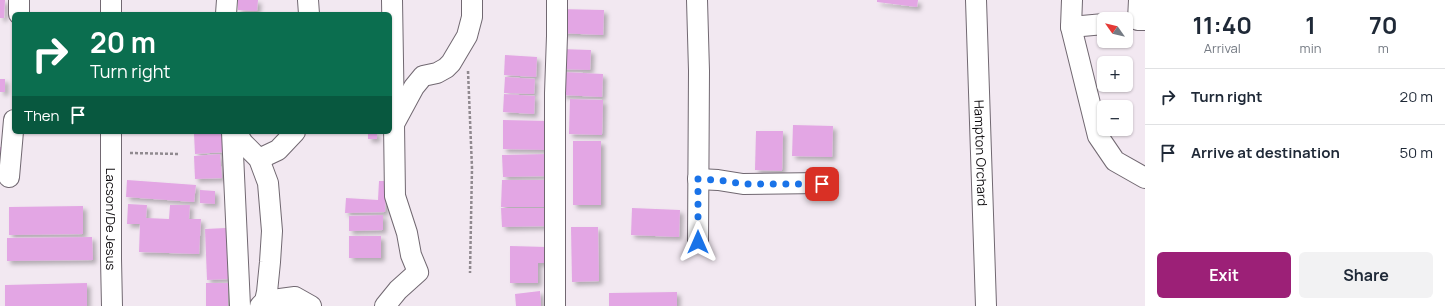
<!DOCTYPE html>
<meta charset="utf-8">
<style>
:root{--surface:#fff;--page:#f2f2f3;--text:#1f2937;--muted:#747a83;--line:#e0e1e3;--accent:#9c2077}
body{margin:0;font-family:Manrope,sans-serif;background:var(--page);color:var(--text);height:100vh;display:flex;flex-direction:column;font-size:15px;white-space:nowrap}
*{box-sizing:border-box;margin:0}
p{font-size:13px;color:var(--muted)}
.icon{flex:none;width:22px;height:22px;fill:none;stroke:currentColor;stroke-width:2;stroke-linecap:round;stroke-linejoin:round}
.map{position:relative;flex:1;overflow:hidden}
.sheet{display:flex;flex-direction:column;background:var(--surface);width:300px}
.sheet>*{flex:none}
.banner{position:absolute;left:12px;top:12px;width:380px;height:122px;border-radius:6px;box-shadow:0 1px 3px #0004;background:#0b6e4f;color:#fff;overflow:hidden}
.needle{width:26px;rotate:304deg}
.fabs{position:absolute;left:1097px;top:12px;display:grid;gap:8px}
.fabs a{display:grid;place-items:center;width:36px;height:36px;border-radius:6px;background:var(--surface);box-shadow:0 1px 3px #0004;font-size:20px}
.pin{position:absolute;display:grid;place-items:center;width:34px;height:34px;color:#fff;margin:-17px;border-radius:8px;box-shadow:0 2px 6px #0006}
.me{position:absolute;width:44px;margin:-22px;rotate:0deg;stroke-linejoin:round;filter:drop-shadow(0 0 3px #0008)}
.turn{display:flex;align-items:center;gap:14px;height:84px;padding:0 12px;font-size:18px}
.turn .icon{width:52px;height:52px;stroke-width:2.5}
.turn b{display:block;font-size:28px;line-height:34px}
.then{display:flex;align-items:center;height:38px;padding:0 12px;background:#0003;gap:8px;font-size:15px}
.eta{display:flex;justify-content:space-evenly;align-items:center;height:68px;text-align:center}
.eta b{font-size:24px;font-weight:700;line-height:28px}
.action{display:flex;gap:8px;margin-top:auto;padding:8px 12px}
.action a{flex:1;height:46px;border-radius:6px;background:var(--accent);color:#fff;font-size:16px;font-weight:700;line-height:46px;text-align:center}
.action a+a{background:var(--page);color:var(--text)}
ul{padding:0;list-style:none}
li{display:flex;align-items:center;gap:12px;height:56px;padding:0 12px;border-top:1px solid var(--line)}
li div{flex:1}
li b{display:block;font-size:15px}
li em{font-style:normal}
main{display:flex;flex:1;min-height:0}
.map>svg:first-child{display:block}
.building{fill:#e3a6e4;filter:url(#shadow)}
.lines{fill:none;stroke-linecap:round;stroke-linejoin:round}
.minor-casing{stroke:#716871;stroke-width:22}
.path{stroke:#90898f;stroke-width:2.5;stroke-dasharray:3 2;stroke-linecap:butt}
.minor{stroke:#fff;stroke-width:20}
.route{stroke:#1a73e8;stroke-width:7;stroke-dasharray:0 12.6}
.labels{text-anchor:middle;stroke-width:3.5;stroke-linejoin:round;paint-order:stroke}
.street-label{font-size:13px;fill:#0e0b0e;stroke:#fff}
</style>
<main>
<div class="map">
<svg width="1145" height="306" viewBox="0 0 1145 306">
<defs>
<filter id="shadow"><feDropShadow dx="3.5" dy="3.5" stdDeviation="2" flood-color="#0004"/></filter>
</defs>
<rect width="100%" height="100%" fill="#f2e8f1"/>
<g class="building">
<path d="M0,0H5L4,18H0Z"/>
<path d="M238,0H258L257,11L238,10Z"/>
<path d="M877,0H918L917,7L877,2Z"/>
<path d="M558,9L604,10L603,35L558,33Z"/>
<path d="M559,49L591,50L590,70L558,69Z"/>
<path d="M505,55L537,57L536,77L504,75Z"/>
<path d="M563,72L603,74L602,97L562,95Z"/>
<path d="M505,77L535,79L534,94L504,93Z"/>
<rect x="0" y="79" width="5" height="13"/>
<path d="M504,94L535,96L534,114L503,112Z"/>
<path d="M570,99L603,100L602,135L569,134Z"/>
<path d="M503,120L549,121L548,150L503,149Z"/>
<path d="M793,125L833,126L832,157L792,156Z"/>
<path d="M756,131H783L782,171L755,170Z"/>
<path d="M223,132L225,152L195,154L194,134Z"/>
<rect x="368" y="132" width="9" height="7"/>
<rect x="573" y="141" width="28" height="64"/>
<path d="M0,147H2L0,173Z"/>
<path d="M220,154L222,178L195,179L194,156Z"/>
<path d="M547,154V176L503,177L502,155Z"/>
<path d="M127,180L196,185L194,202L126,197Z"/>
<path d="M502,180H548L547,207H501Z"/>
<path d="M379,181H386L385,212L345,213L346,198L378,200Z"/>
<path d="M200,190L215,191V204L200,203Z"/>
<path d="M128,204L147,205L146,218L169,219L170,205H190L189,219H201L199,254L139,252L140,224H127Z"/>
<path d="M83,206V234L9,235V207Z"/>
<path d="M501,208H547L548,226L502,227Z"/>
<path d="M632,208L680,210L679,237L631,235Z"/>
<path d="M383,215V230L349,231V216Z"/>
<path d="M571,227H598L599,281L572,282Z"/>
<path d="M226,228L228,279L207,280L205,229Z"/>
<rect x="349" y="236" width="32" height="22"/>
<path d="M92,237L93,260L7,261V238Z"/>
<path d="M510,246L547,247L548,263H538V283H510Z"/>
<path d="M87,283V306H5V285Z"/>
<rect x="206" y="283" width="22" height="23"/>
<path d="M540,291L541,306H516L515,294Z"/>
<path d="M677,292V306H609V293Z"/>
</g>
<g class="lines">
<defs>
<g id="minor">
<path d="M111,0V14"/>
<path d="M308,0L309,14"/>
<path d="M392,0L394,122"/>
<path d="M697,0L699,71L698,242"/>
<path id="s1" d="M976,0L986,306"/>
<path d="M1072,0L1071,27L1098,136L1115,161L1145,178"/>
<path d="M1139,0L1138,20H1145"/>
<path d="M19,14V0"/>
<path d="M226,14L227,0"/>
<path d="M1071,27L1104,24"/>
<path id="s2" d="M111,132V259L112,306"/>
<path d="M232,132L240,306"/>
<path d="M236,132L243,143L259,159L268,183L272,231L270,262L267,292L265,301L260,306"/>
<path d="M259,159L278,150L295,132"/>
<path d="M9,177L14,120"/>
<path d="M698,179L718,180L743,184L822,183"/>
<path d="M265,301L295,297L311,306"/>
<path d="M385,306L398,290L418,272L411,255L407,233L395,196L394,124L414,87L423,76L437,73L446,68L451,63L467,36L472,17V0"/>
<path d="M555,306V93L557,36V0"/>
</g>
</defs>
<use href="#minor" class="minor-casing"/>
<g class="path">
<path d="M468,71L472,168L470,273"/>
<path d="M130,153L180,154"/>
</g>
<use href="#minor" class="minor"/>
</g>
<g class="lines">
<path class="route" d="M698,242V179L718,180L743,184H822"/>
</g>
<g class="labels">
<g class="street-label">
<text dy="5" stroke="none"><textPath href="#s1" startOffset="153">Hampton Orchard</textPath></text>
<text dy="5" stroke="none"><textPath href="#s2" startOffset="87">Lacson/De Jesus</textPath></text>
</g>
</g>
</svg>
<div class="fabs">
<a><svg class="needle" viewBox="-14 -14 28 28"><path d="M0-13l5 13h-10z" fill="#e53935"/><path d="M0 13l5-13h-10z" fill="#747a83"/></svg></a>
<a>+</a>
<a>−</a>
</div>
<div class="pin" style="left:822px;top:184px;background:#d93025"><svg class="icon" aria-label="arrive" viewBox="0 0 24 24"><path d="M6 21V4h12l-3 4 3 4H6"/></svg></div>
<svg class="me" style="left:698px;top:242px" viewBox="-20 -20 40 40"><path d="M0-17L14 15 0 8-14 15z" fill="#1a73e8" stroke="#fff" stroke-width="4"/></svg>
<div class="banner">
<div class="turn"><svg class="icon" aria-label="right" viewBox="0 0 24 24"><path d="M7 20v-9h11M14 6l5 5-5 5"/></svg><div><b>20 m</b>Turn right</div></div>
<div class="then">Then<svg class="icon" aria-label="arrive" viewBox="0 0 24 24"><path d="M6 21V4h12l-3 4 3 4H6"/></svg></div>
</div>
</div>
<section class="sheet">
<div class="eta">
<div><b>11:40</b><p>Arrival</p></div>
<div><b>1</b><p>min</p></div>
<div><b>70</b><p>m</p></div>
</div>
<ul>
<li><svg class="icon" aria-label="right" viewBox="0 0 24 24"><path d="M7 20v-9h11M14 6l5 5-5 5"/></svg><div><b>Turn right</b></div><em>20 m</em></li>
<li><svg class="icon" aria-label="arrive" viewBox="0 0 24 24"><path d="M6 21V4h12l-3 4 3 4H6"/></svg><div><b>Arrive at destination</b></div><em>50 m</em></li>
</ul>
<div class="action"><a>Exit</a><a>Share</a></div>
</section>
</main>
